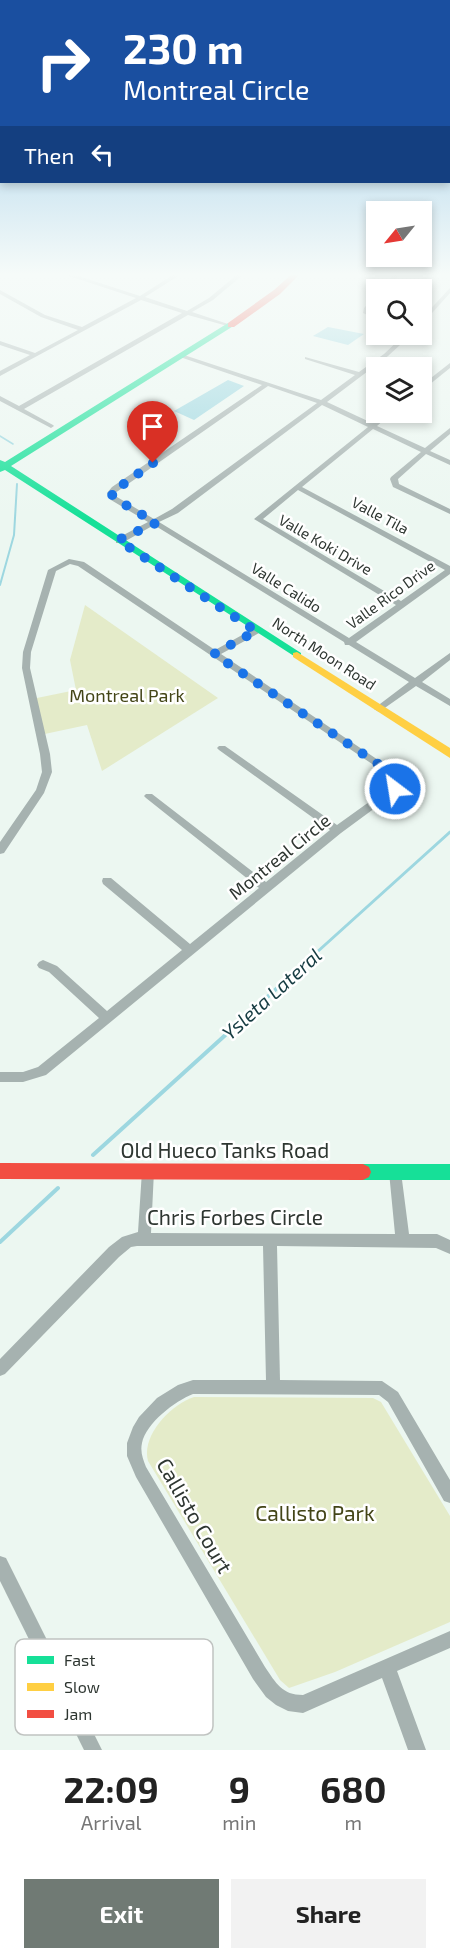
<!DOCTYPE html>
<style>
:root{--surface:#fff;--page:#f2f2f2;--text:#222;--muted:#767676;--accent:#707a74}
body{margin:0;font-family:"Exo 2",sans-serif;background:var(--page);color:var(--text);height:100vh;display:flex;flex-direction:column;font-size:22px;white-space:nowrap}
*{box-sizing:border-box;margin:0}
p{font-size:20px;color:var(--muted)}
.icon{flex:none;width:33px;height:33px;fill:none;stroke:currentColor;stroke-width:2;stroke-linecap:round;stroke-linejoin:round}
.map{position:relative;height:1750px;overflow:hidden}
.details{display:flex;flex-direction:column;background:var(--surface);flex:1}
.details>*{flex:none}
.hud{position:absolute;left:0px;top:0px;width:450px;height:183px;box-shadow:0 3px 9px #0003;background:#1a4fa0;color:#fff;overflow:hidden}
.needle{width:39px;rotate:240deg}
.fabs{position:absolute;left:366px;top:201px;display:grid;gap:12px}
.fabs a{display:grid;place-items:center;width:66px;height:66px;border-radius:0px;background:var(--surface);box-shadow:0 3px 9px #0003;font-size:30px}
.pin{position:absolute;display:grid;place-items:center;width:51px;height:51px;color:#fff;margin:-62px -26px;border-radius:50% 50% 50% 0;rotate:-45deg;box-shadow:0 0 6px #0007}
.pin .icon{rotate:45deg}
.me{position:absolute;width:66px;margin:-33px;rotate:329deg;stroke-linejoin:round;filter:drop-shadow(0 0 4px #0008)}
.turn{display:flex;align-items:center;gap:21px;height:126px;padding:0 24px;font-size:27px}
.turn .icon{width:78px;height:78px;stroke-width:2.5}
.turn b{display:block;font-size:42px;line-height:51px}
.then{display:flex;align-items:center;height:57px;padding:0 24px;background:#0003;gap:12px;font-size:22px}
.eta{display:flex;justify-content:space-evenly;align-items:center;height:102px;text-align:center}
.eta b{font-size:36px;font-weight:700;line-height:42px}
.button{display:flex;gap:12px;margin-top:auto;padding:12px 24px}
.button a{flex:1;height:69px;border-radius:0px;background:var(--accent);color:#fff;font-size:24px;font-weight:700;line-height:69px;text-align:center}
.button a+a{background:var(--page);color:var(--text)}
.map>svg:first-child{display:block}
.green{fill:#e4ebc9}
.water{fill:#9dd7e0}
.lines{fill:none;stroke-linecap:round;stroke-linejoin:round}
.stream-far3{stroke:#9dd7e0;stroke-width:1.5}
.stream-far2{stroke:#9dd7e0;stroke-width:2}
.stream-far1{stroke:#9dd7e0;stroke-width:3}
.stream{stroke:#9dd7e0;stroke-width:4}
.street{fill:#a6b2b0;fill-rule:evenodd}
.fast{fill:#16e098;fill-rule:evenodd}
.slow{fill:#ffcf43;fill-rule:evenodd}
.jam{fill:#f24e42;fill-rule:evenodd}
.route{stroke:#1a73e8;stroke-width:10;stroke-dasharray:0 18}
.labels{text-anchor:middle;stroke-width:5;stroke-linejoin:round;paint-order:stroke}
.far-street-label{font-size:15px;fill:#2e3631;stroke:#fff}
.park-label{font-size:18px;fill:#434517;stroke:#fff}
.street-label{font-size:18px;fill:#2e3631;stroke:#fff}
.water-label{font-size:20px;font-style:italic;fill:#163c42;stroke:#fff}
.near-street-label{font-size:21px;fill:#2e3631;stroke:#fff}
.near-park-label{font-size:21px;fill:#434517;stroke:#fff}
.key{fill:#fff;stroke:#c0c3c1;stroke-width:1.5}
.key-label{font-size:16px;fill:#2e3631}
</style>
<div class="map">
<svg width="450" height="1750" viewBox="0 0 450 1750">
<rect width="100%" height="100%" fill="#ecf7f1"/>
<g class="green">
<path d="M85,605L218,698L102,771L87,725L40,735L32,699L76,690L70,660Z"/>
<path d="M194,1397L373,1398L381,1402L450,1516V1622L335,1672L289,1688L280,1680L148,1461C141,1436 170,1405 194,1397Z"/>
</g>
<g class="water">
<path d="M328,327L364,334L348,345L313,336Z"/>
<path d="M228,380L244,386L194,420L174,411Z"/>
</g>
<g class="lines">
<path class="stream-far3" d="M0,436L13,444"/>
<path class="stream-far2" d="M0,585L14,535L17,484"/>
<path class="stream-far1" d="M316,953L450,832"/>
<g class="stream">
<path d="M93,1155L317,952"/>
<path d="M0,1242L58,1188"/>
</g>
<g class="street">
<path d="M60,273H69L140,296L176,273H183L145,297L187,311L209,298L239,273H245L213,300L192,312L231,325V327L188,315L24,409L53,425L54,426L51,428L0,401V396L19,406L182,313L141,300L0,376V371L30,355L0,345V341L35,353L78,330L41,317L0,294V290L45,315L82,327L136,298Z"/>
<path d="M395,273H401L387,290H380Z"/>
<path d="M450,288V293L424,322L422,323V318Z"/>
<path d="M376,295V300L369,309V312L376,315V319L363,313L364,308Z"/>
<path d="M405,334H412L388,356L327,402L372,423L385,412H393L377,426L425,448L450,428V434L430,451L450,460V465L426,454L398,479L399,484L450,509V514L393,487L390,479L391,477L421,452L373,429L302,487L450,566V574L356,642L415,678L450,653V660L422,682L450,699V706L416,686L379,712L374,709L376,707L409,682L349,645H345L344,642L154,525L122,543H116V539L148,522L111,500L107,493L112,487L262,385L180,357V355H184L321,400L355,375L305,359V357L359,372L384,354ZM268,386L317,403L172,509L154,519L117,497L115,493L118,491ZM322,405L368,427L254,519L396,605L349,638L159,522L178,513ZM298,490L445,570L401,601L263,519Z"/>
<path d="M450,363V368L424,389L422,390V385Z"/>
<path d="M69,559L84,562L215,650L253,629H259V633L221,654L393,770L401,782L398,791L341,833L46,1075L23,1082H0V1072H23L38,1067L99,1018L49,972L39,968L37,965L39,962L43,960L57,966L107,1011L182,950L103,884L102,881L103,878H111L190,944L259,888L146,798L144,796L146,794H152L266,882L330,830L219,750L217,748L219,746H225L337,825L390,787L391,782L387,774L78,566L70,564L56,571L31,652L30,668L50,754L52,772L44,793L4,853L0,854V842L36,790L42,772L40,754L22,668L23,652L48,570Z"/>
<path d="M148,1165L153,1167L154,1171L151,1233L395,1234L389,1172L390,1168L395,1166L400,1168L401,1172L409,1234H437L450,1240V1254L436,1248L277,1246L280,1380L382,1381L398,1392L450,1480V1503L444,1501L388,1402L379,1395L193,1394C175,1401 146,1423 142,1443C140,1452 143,1459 146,1467L265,1667C276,1683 282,1695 303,1695L450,1631V1648L397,1671L426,1750H408L382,1678L303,1713L288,1711L276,1705L266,1697L253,1679L136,1477L127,1456V1443L133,1427L139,1417L157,1398L178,1385L193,1380H266L263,1246H137L131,1247L119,1257L5,1374L0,1376V1359L109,1247L122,1237L138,1232L142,1171L143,1167Z"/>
<path d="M0,1556L6,1558L102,1750H84L0,1581Z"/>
</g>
<g class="fast">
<path d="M228,323L235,325L11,466L301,653V657L297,658L5,470L0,472V460L5,462Z"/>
<path d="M363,1164H450V1180H363L357,1177L355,1172L357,1167Z"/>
</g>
<path class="slow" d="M297,652L450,748V758L293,657V653Z"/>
<g class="jam">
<path d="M293,273H301L280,294L234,327H228V323L274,290Z"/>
<path d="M0,1163L363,1164L369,1167L371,1172L369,1177L363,1180L0,1179Z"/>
</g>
</g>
<linearGradient id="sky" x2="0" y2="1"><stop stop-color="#8ac2e5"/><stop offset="0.53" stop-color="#f6fbf9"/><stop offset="1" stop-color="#f6fbf9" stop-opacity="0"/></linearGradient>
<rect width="450" height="518" fill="url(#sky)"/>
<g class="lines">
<path class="route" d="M153,463L111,493L114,498L156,523L118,540L256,631L214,654L390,772L396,782L395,789"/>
</g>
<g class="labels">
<g class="far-street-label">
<text transform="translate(380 516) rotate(28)" y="5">Valle Tila</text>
<text transform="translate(325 545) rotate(30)" y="5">Valle Koki Drive</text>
<text transform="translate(286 588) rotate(32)" y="5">Valle Calido</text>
<text transform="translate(391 595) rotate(-36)" y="5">Valle Rico Drive</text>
<text transform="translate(324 654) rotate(33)" y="5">North Moon Road</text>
</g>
<g class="park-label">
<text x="127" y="702">Montreal Park</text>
</g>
<g class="street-label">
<text transform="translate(280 857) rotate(-39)" y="6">Montreal Circle</text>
</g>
<g class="water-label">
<text transform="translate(272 994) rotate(-42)" y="7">Ysleta Lateral</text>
</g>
<g class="near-street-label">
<text x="225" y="1158">Old Hueco Tanks Road</text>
<text x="235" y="1225">Chris Forbes Circle</text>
<text transform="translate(194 1516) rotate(60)" y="7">Callisto Court</text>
</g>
<g class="near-park-label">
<text x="315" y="1521">Callisto Park</text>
</g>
</g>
<rect x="15" y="1639" width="198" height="96" rx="9" class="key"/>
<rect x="27" y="1656" width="27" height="8" fill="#16e098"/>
<rect x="27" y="1683" width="27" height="8" fill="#ffcf43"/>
<rect x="27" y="1710" width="27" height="8" fill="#f24e42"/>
<g class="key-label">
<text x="64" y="1666">Fast</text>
<text x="64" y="1693">Slow</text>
<text x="64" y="1720">Jam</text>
</g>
</svg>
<div class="fabs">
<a><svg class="needle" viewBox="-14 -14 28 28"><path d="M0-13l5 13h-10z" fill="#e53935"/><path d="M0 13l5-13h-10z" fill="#767676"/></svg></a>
<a><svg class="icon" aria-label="search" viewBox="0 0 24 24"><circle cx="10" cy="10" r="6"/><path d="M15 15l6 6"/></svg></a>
<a><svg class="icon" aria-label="layers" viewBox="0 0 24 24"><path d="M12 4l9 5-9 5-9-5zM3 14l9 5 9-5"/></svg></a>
</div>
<div class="pin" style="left:153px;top:463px;background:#d93025"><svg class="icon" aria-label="arrive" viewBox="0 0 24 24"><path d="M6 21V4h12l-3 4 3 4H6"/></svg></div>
<svg class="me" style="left:395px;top:789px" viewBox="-20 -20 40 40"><circle r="17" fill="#1a73e8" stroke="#fff" stroke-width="3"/><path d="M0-11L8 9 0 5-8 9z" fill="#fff"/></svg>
<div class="hud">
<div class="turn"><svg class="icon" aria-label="right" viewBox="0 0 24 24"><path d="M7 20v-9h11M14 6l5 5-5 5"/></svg><div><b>230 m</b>Montreal Circle</div></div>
<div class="then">Then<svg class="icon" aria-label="left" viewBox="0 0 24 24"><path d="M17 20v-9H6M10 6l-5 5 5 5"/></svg></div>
</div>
</div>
<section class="details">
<div class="eta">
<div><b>22:09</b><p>Arrival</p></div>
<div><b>9</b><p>min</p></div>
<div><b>680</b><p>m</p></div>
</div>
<div class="button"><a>Exit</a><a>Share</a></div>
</section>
